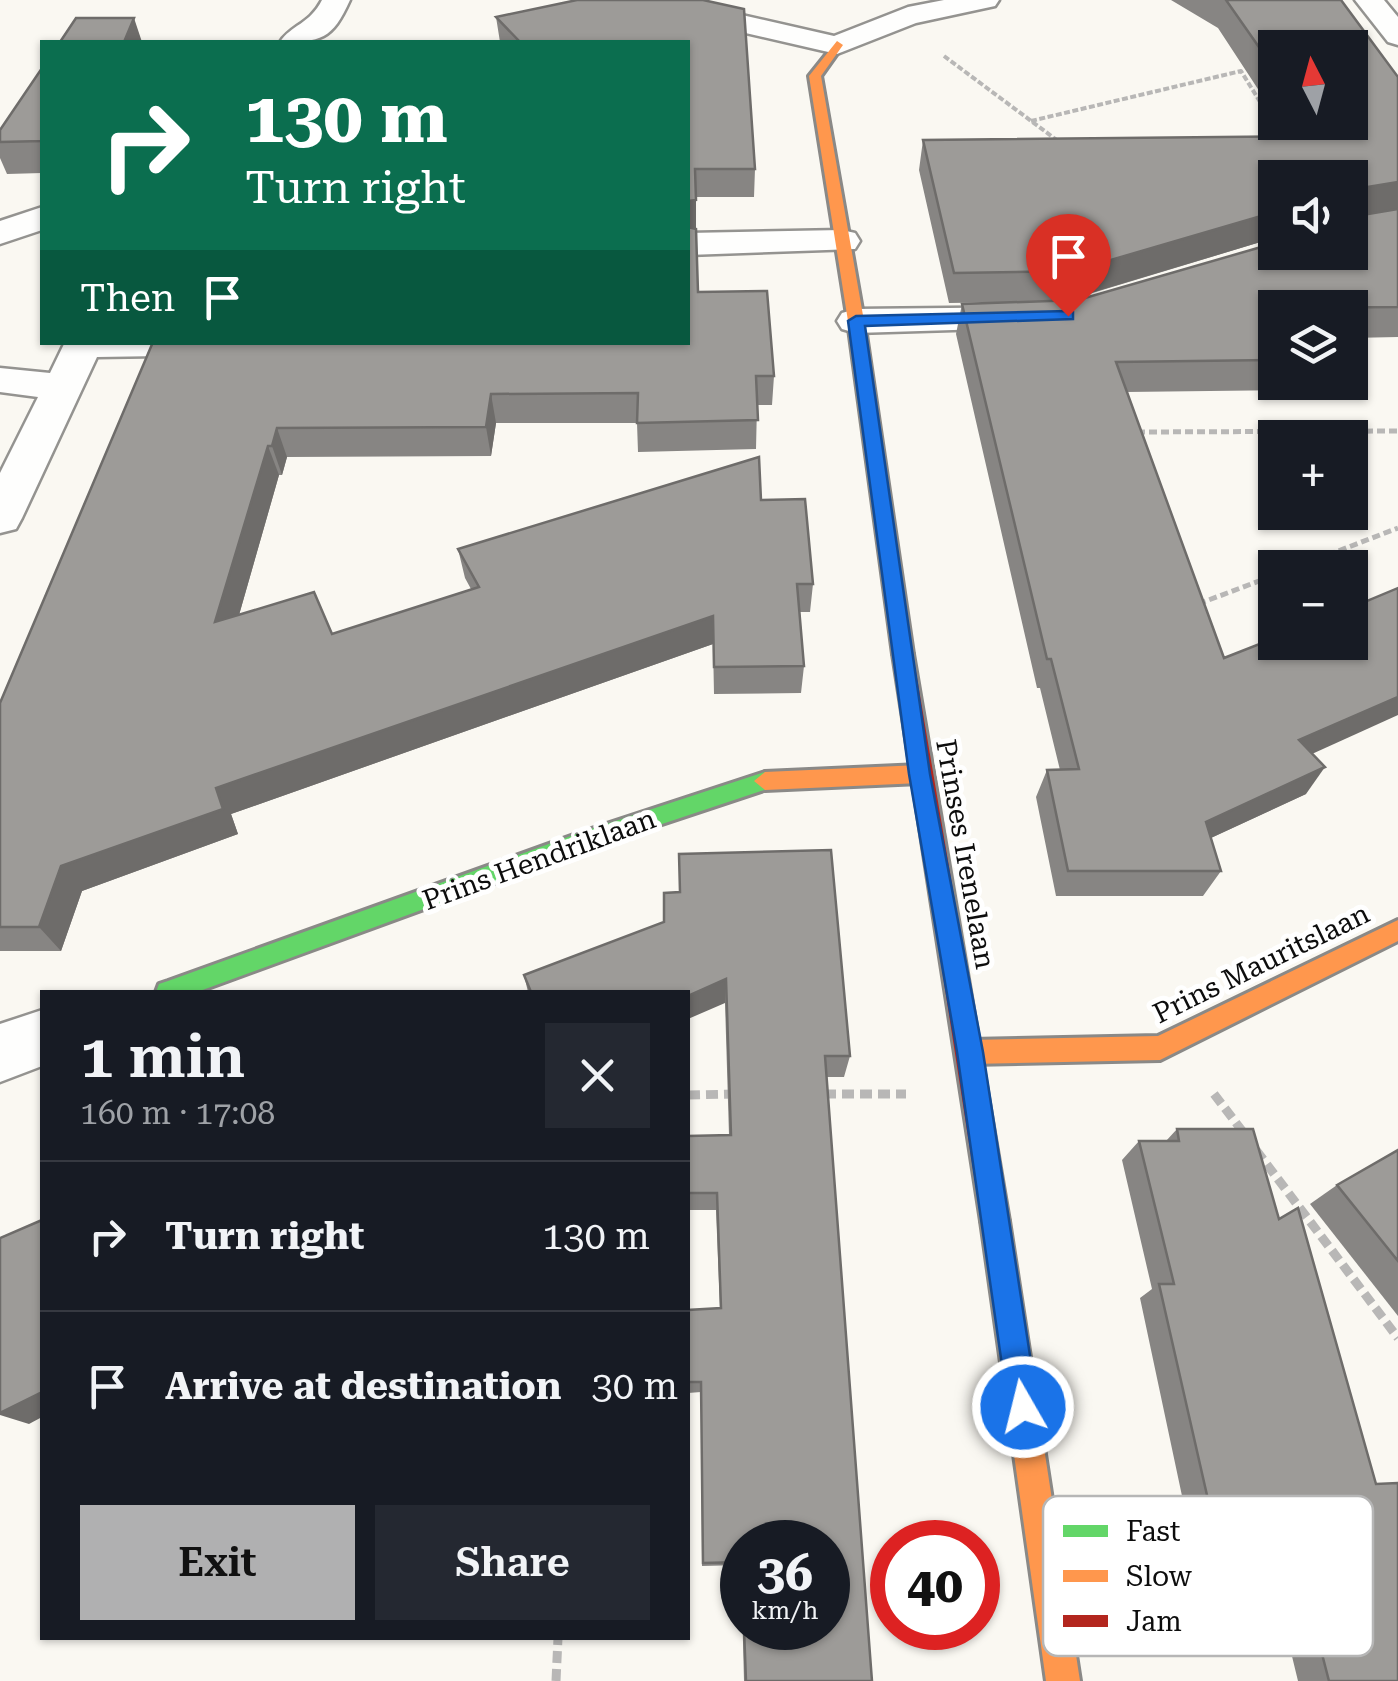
<!DOCTYPE html>
<meta charset="utf-8">
<style>
:root{--surface:#171b24;--page:#242831;--text:#f1f3f6;--muted:#9ea1a6;--line:#363941;--accent:#b0b0b1}
body{margin:0;font-family:"Roboto Serif",serif;background:var(--page);color:var(--text);height:100vh;display:flex;flex-direction:column;font-size:38px;white-space:nowrap}
*{box-sizing:border-box;margin:0}
p{font-size:32px;color:var(--muted)}
.icon{flex:none;width:55px;height:55px;fill:none;stroke:currentColor;stroke-width:2;stroke-linecap:round;stroke-linejoin:round}
.map{position:relative;flex:1;overflow:hidden}
.sheet{position:absolute;left:40px;top:990px;width:650px;height:650px;display:flex;flex-direction:column;background:var(--surface);border-radius:0px;box-shadow:0 2px 8px #0004}
.sheet>*{flex:none}
.hud{position:absolute;left:40px;top:40px;width:650px;height:305px;border-radius:0px;box-shadow:0 2px 8px #0004;background:#0b6e4f;color:#fff;overflow:hidden}
.needle{width:65px;rotate:354deg}
.fabs{position:absolute;left:1258px;top:30px;display:grid;gap:20px}
.fabs a{display:grid;place-items:center;width:110px;height:110px;border-radius:0px;background:var(--surface);box-shadow:0 2px 8px #0004;font-size:50px}
.speed{position:absolute;left:720px;top:1520px;display:flex;gap:20px;font-size:50px;font-weight:700;text-align:center}
.speed>*{display:grid;place-content:center;width:130px;height:130px;border-radius:50%;background:var(--surface);box-shadow:0 2px 8px #0004;line-height:1}
.speed small{font-size:25px;font-weight:400}
.speed .limit{border:15px solid #d22;background:#fff;color:#111}
.pin{position:absolute;display:grid;place-items:center;width:85px;height:85px;color:#fff;margin:-102px -42px;border-radius:50% 50% 50% 0;rotate:-45deg;box-shadow:0 0 10px #0007}
.pin .icon{rotate:45deg}
.me{position:absolute;width:110px;margin:-55px;rotate:352deg;stroke-linejoin:round;filter:drop-shadow(0 0 8px #0008)}
.turn{display:flex;align-items:center;gap:35px;height:210px;padding:0 40px;font-size:45px}
.turn .icon{width:130px;height:130px;stroke-width:2.5}
.turn b{display:block;font-size:70px;line-height:85px}
.then{display:flex;align-items:center;height:95px;padding:0 40px;background:#0003;gap:20px;font-size:38px}
.round{display:grid;place-items:center;flex:none;width:105px;height:105px;border-radius:0px;background:var(--page)}
.head{display:flex;align-items:center;justify-content:space-between;height:170px;padding:0 40px}
h1{font-size:60px;font-weight:600;line-height:75px}
.action{display:flex;gap:20px;margin-top:auto;padding:20px 40px}
.action a{flex:1;height:115px;border-radius:0px;background:var(--accent);color:#111;font-size:40px;font-weight:600;line-height:115px;text-align:center}
.action a+a{background:var(--page);color:var(--text)}
ul{padding:0;list-style:none}
li{display:flex;align-items:center;gap:30px;height:150px;padding:0 40px;border-top:2px solid var(--line)}
li div{flex:1}
li b{display:block;font-size:38px}
li em{font-style:normal}
.map>svg:first-child{display:block}
.lines{fill:none;stroke-linecap:round;stroke-linejoin:round}
.street-casing{stroke:#949390;stroke-width:5}
.fast-casing{stroke:#8a8987;stroke-width:6}
.slow-casing{stroke:#8a8987;stroke-width:6}
.jam-casing{stroke:#8a8987;stroke-width:6}
.path-far2{stroke:#b8b7b6;stroke-width:4;stroke-dasharray:6 2.5;stroke-linecap:butt}
.path-far1{stroke:#b8b7b6;stroke-width:5;stroke-dasharray:8 4;stroke-linecap:butt}
.path{stroke:#b8b7b6;stroke-width:9;stroke-dasharray:12 6;stroke-linecap:butt}
.street{fill:#fefefd;fill-rule:evenodd}
.fast{fill:#63d668;fill-rule:evenodd}
.slow{fill:#ff974d;fill-rule:evenodd}
.jam{fill:#b3261e;fill-rule:evenodd}
.wall{fill:#878583;fill-rule:evenodd}
.shaded-wall{fill:#6e6c6a}
.building{fill:#9d9b98;stroke:#6e6c6a;stroke-width:2.5}
.route{fill:#1a73e8;stroke:#114b97;stroke-width:2.5}
.labels{text-anchor:middle;stroke-width:10;stroke-linejoin:round;paint-order:stroke}
.street-label{font-size:28px;fill:#0d0d0d;stroke:#fff}
.key{fill:#fff;stroke:#b6b6b6;stroke-width:2.5}
.key-label{font-size:28px;fill:#0d0d0d}
</style>
<div class="map">
<svg width="1398" height="1681" viewBox="0 0 1398 1681">
<rect width="100%" height="100%" fill="#faf8f2"/>
<g class="lines">
<defs>
<g id="street">
<path d="M322,0H350C332,40 321,42 280,42C291,25 310,24 322,0Z"/>
<path d="M624,0H676L834,36L908,7L944,0H999L995,6L916,23L837,54L628,6Z"/>
<path d="M1355,0H1384L1398,17V45L1388,42Z"/>
<path d="M42,207V230L0,244V221Z"/>
<path d="M842,230L855,233L860,241L855,249L688,255V233Z"/>
<path d="M1033,307L1047,311L1052,319L1047,327L856,333L842,329L837,321L842,313L856,309Z"/>
<path d="M65,342H298L293,350L279,354L97,357L22,518L16,529L0,533V473L38,397L0,392V368L50,373Z"/>
<path d="M42,1010V1066L0,1082V1024Z"/>
</g>
<path id="fast" d="M765,772L776,781L773,787L596,846L197,992H156L159,984L168,981L582,832Z"/>
<g id="slow">
<path d="M837,41L843,45L821,76L864,321L913,654L903,661L893,654L848,321L809,76Z"/>
<path d="M920,765L931,774L920,783L765,790L754,781L765,772Z"/>
<path d="M1398,920V941L1160,1060L970,1064L961,1060L957,1052L961,1044L970,1040L1158,1036Z"/>
<path d="M995,1207L1005,1211L1009,1221L1080,1681H1046L981,1221L985,1211Z"/>
</g>
<path id="jam" d="M903,647L913,654L1009,1221L1005,1231L995,1235L985,1231L981,1221L893,654Z"/>
</defs>
<use href="#street" class="street-casing"/>
<use href="#fast" class="fast-casing"/>
<use href="#slow" class="slow-casing"/>
<use href="#jam" class="jam-casing"/>
<g class="path-far2">
<path d="M944,56L1058,141"/>
<path d="M1031,121L1241,71L1283,139"/>
</g>
<g class="path-far1">
<path d="M1137,432L1398,431"/>
<path d="M1294,568L1398,528"/>
<path d="M1198,604L1275,575"/>
</g>
<g class="path">
<path d="M824,1094H906"/>
<path d="M1214,1094L1243,1132"/>
<path d="M688,1095L736,1094"/>
<path d="M1256,1150L1398,1338"/>
<path d="M556,1681L558,1638"/>
</g>
<use href="#street" class="street"/>
<use href="#fast" class="fast"/>
<use href="#slow" class="slow"/>
<use href="#jam" class="jam"/>
</g>
<g class="wall">
<path d="M1171,0H1341L1398,209V337L1350,338V308H1275V382H1304L1301,390L1126,392L1224,658L1312,754L1306,794L1211,838L1221,871L1203,896H1056L1036,797L1047,770H1060L1040,688H1037L956,334L962,304L1021,302L949,303L919,170L923,140L1290,137L1280,122H1350L1275,48V115L1218,28ZM1275,178L1350,252L1078,300L1066,301L1274,238L1275,241Z"/>
<path d="M496,17L755,169L754,197H695V229L698,292L774,376L772,405H757L756,449L638,452L637,423H496L491,456L287,457L282,475H279L239,615L332,634L471,589L465,578L458,549L761,500L813,584L810,612H800L804,666L801,693L714,694L713,644L231,814L238,834L82,891L61,951H0V703L153,342H688L500,42Z"/>
<path d="M42,68V173L7,174L0,158V130Z"/>
<path d="M664,922L850,1056L844,1077H826L872,1681H744L741,1565L702,1566L701,1392L688,1393V1310L720,1308L716,1210H688V1136L729,1135L725,1003L688,992H528L524,975ZM742,1542L828,1628H742Z"/>
<path d="M1177,1129L1398,1681H1298L1256,1508L1185,1510L1140,1298L1152,1289L1122,1160L1139,1141H1166Z"/>
<path d="M1398,1150V1316L1310,1204L1337,1185Z"/>
</g>
<g class="shaded-wall">
<path d="M134,18L142,42H124Z"/>
<path d="M1398,182V209L1350,217L1361,188Z"/>
<path d="M696,200V229L688,230V201Z"/>
<path d="M1275,212L1274,238L1064,301L1073,271Z"/>
<path d="M491,394L496,423L491,456L486,427Z"/>
<path d="M277,428L287,457L282,475L272,446Z"/>
<path d="M268,446L279,475L229,650L215,622Z"/>
<path d="M713,616V644L231,814L238,834L82,891L61,951L39,927L61,866L216,788Z"/>
<path d="M1398,697V715L1281,768L1299,740Z"/>
<path d="M1325,767L1306,794L1189,848L1206,822Z"/>
<path d="M726,979L725,1003L688,1019V996Z"/>
<path d="M42,1392V1417L29,1424L0,1415V1413Z"/>
</g>
<g class="building">
<path d="M577,0H703L744,9L755,169H695L696,200L688,201V42H266H520L496,17Z"/>
<path d="M1226,0H1341L1398,77V182L1361,188L1362,215L1398,209V307L1275,308V360L1116,362L1224,658L1275,638V642H1350V608L1398,588V697L1299,740L1325,767L1206,822L1221,871H1068L1047,770L1079,769L1051,659H1047L962,304L1078,300L1275,243V252H1350V178H1275V212L1073,271L954,273L923,140L1321,136L1311,122H1350V48H1275V70Z"/>
<path d="M76,18H134L124,42H60Z"/>
<path d="M42,68V141L0,142V130Z"/>
<path d="M688,227L696,229L698,292L767,291L774,376H756L758,420L637,423L638,393L491,394L486,427L277,428L272,446H268L215,622L314,592L332,634L479,587L458,549L759,457L761,500L805,499L813,584H797L804,666L714,667L713,616L216,788L223,809L61,866L39,927H0V703L153,342H688Z"/>
<path d="M831,850L850,1056H825L872,1681H746L744,1628H828V1542H742V1562L703,1563L701,1382H688V1310L721,1308L717,1193H688V1136L731,1135L726,979L688,996V992H531L524,975L664,922V893L680,892L679,854Z"/>
<path d="M1177,1129H1253L1279,1219L1298,1208L1376,1484L1398,1483V1681H1329L1283,1503L1209,1504L1159,1284H1174L1139,1141H1179Z"/>
<path d="M1398,1150V1261L1337,1185Z"/>
<path d="M42,1220V1392L0,1413V1238Z"/>
</g>
<path class="route" d="M1068,311L1073,312V319L865,326L930,774L983,1052L1038,1407L1033,1418L1023,1422L1012,1418L1008,1407L957,1052L909,774L848,321L856,316Z"/>
<g class="labels">
<g class="street-label">
<text transform="translate(966 854) rotate(80)" y="10">Prinses Irenelaan</text>
<text transform="translate(539 859) rotate(-20)" y="10">Prins Hendriklaan</text>
<text transform="translate(1261 963) rotate(-26)" y="10">Prins Mauritslaan</text>
</g>
</g>
<rect x="1043" y="1496" width="330" height="160" rx="15" class="key"/>
<rect x="1063" y="1525" width="45" height="12" fill="#63d668"/>
<rect x="1063" y="1570" width="45" height="12" fill="#ff974d"/>
<rect x="1063" y="1615" width="45" height="12" fill="#b3261e"/>
<g class="key-label">
<text x="1126" y="1541">Fast</text>
<text x="1126" y="1586">Slow</text>
<text x="1126" y="1631">Jam</text>
</g>
</svg>
<div class="fabs">
<a><svg class="needle" viewBox="-14 -14 28 28"><path d="M0-13l5 13h-10z" fill="#e53935"/><path d="M0 13l5-13h-10z" fill="#9ea1a6"/></svg></a>
<a><svg class="icon" aria-label="sound" viewBox="0 0 24 24"><path d="M4 9h4l5-4v14l-5-4H4zM17 9q2 3 0 6"/></svg></a>
<a><svg class="icon" aria-label="layers" viewBox="0 0 24 24"><path d="M12 4l9 5-9 5-9-5zM3 14l9 5 9-5"/></svg></a>
<a>+</a>
<a>−</a>
</div>
<div class="speed"><div>36<small>km/h</small></div><div class="limit">40</div></div>
<div class="pin" style="left:1068px;top:316px;background:#d93025"><svg class="icon" aria-label="arrive" viewBox="0 0 24 24"><path d="M6 21V4h12l-3 4 3 4H6"/></svg></div>
<svg class="me" style="left:1023px;top:1407px" viewBox="-20 -20 40 40"><circle r="17" fill="#1a73e8" stroke="#fff" stroke-width="3"/><path d="M0-11L8 9 0 5-8 9z" fill="#fff"/></svg>
<div class="hud">
<div class="turn"><svg class="icon" aria-label="right" viewBox="0 0 24 24"><path d="M7 20v-9h11M14 6l5 5-5 5"/></svg><div><b>130 m</b>Turn right</div></div>
<div class="then">Then<svg class="icon" aria-label="arrive" viewBox="0 0 24 24"><path d="M6 21V4h12l-3 4 3 4H6"/></svg></div>
</div>
<section class="sheet">
<div class="head"><div><h1>1 min</h1><p>160 m · 17:08</p></div><a class="round"><svg class="icon" aria-label="close" viewBox="0 0 24 24"><path d="M6 6l12 12M18 6L6 18"/></svg></a></div>
<ul>
<li><svg class="icon" aria-label="right" viewBox="0 0 24 24"><path d="M7 20v-9h11M14 6l5 5-5 5"/></svg><div><b>Turn right</b></div><em>130 m</em></li>
<li><svg class="icon" aria-label="arrive" viewBox="0 0 24 24"><path d="M6 21V4h12l-3 4 3 4H6"/></svg><div><b>Arrive at destination</b></div><em>30 m</em></li>
</ul>
<div class="action"><a>Exit</a><a>Share</a></div>
</section>
</div>
